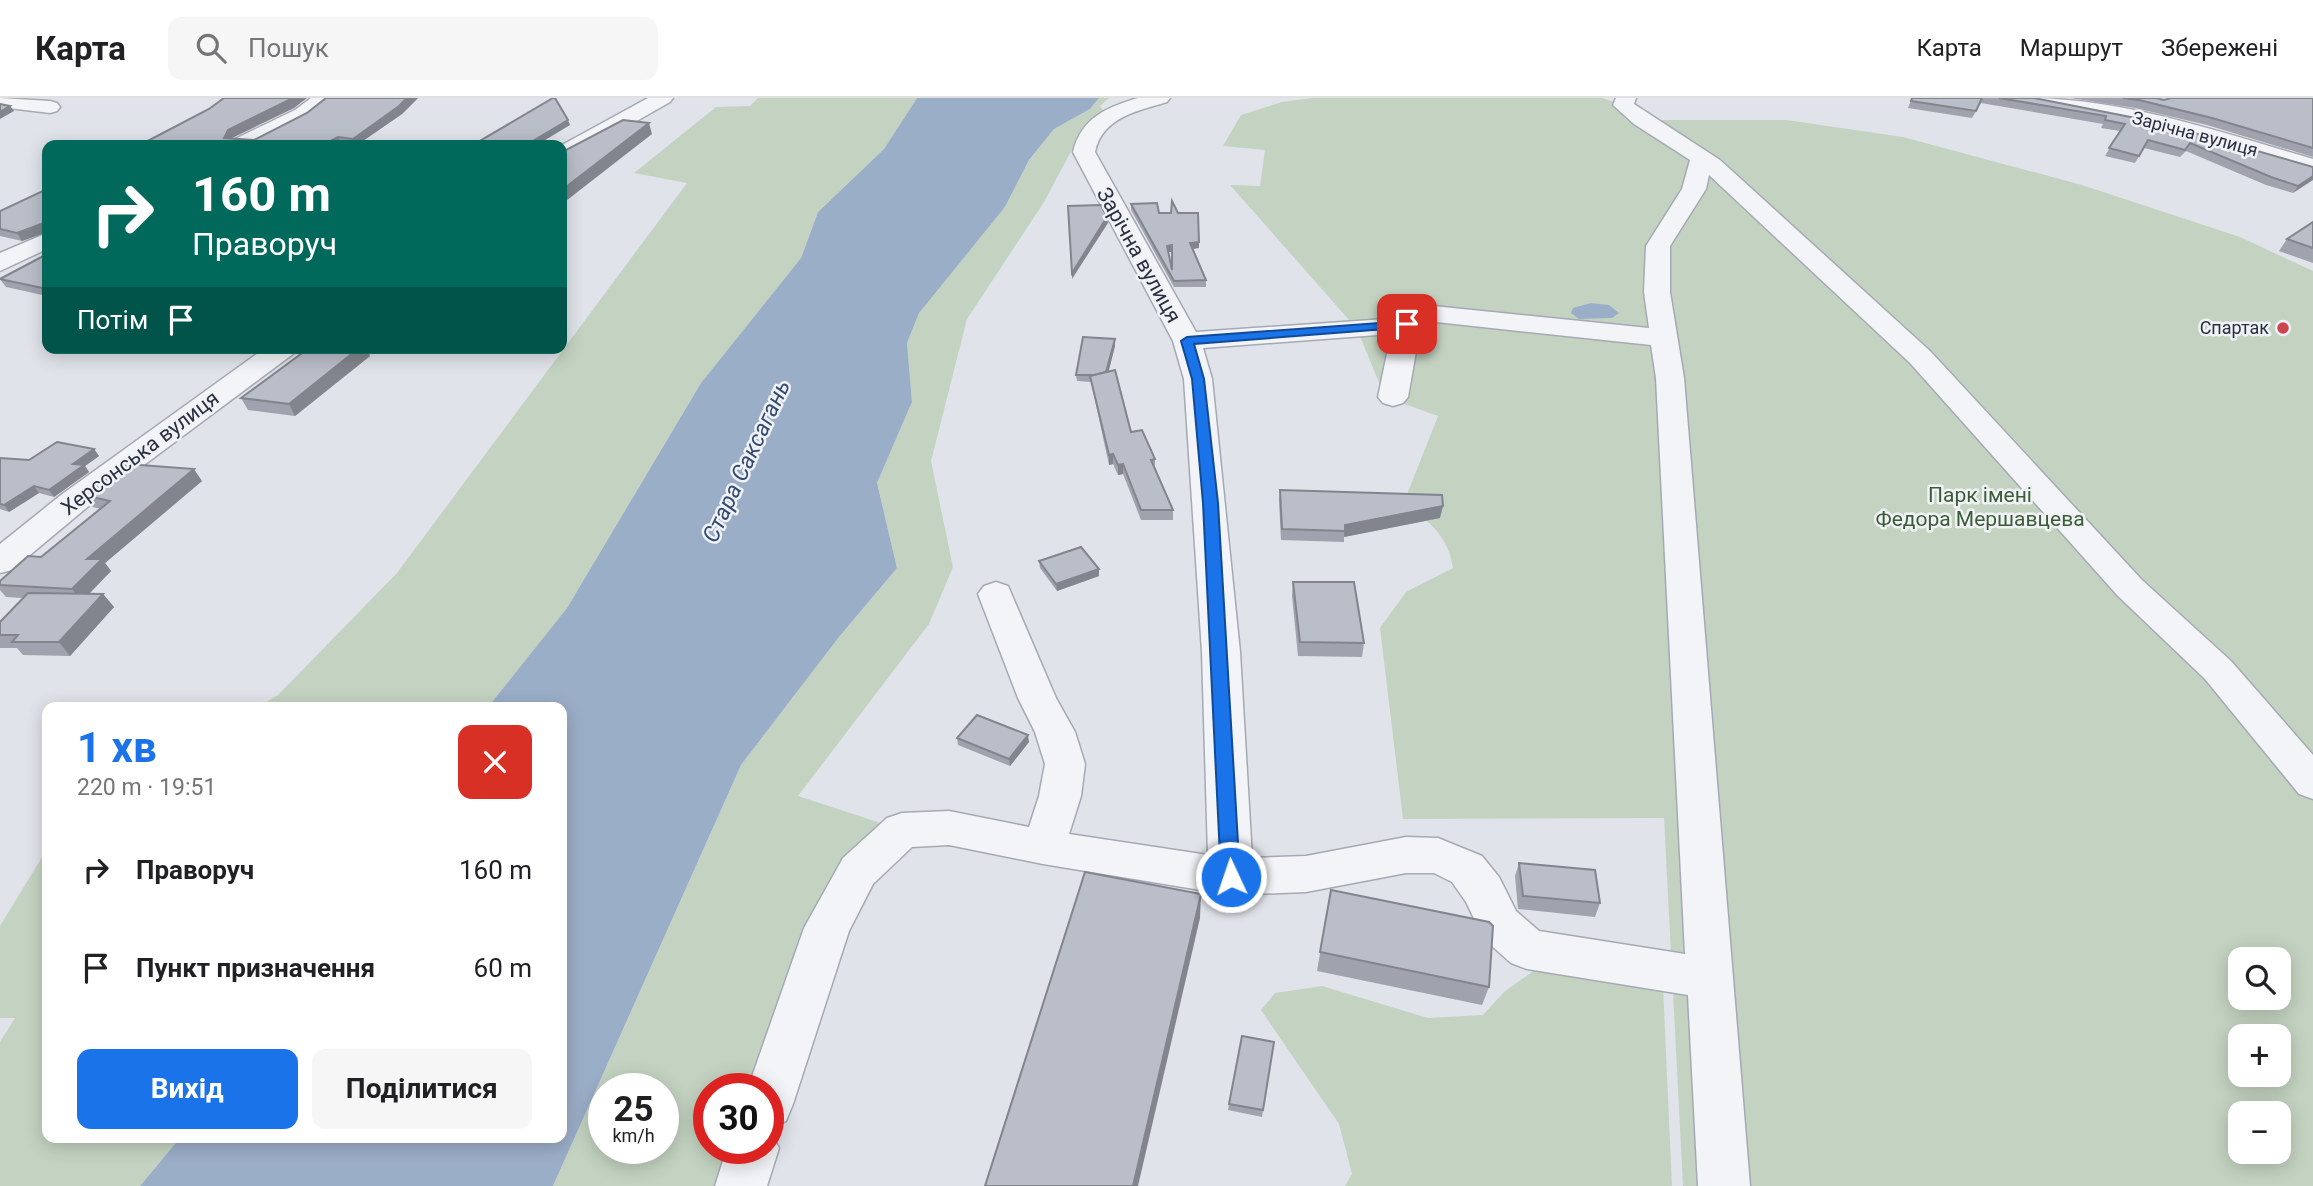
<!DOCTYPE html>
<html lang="uk">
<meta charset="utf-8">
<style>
:root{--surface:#fff;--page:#f6f6f6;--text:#202124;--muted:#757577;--line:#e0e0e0;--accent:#1a73e8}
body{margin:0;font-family:Roboto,sans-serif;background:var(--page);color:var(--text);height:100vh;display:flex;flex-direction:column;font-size:26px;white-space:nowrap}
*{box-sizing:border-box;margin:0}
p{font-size:23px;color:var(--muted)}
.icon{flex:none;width:38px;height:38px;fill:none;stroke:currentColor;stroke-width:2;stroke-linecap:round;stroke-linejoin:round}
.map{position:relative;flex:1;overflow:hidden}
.side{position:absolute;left:42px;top:604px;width:525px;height:441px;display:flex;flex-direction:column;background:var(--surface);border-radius:14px;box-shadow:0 4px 18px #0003}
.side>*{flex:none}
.hud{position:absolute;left:42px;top:42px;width:525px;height:214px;border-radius:14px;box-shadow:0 4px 18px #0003;background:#00695c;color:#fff;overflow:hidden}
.fabs{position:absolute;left:2228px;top:849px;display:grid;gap:14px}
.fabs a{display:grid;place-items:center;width:63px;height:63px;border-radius:14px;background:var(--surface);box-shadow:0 4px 18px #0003;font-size:35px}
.speed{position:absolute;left:588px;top:975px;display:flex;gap:14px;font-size:35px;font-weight:700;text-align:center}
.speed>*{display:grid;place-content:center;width:91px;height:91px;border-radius:50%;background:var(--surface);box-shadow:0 4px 18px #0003;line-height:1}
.speed small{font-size:18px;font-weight:400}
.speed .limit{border:10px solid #d22;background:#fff;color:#111}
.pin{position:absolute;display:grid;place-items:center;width:60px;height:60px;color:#fff;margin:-30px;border-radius:14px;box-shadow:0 4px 10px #0006}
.me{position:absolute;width:77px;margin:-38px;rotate:357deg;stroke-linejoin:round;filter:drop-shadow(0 0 5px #0008)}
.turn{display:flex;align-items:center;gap:24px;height:147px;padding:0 35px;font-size:32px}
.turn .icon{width:91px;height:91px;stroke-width:2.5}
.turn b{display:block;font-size:49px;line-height:60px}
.then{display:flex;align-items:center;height:66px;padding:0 35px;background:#0003;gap:14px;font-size:26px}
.round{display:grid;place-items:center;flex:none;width:74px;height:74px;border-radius:14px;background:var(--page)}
.head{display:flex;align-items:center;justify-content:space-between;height:119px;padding:0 35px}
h1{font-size:42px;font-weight:700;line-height:52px;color:var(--accent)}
.cta{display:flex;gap:14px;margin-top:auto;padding:14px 35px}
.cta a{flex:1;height:80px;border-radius:14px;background:var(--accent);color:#fff;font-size:28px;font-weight:700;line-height:80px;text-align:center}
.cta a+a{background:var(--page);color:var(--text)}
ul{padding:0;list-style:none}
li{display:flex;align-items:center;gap:21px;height:98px;padding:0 35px}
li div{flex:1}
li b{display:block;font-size:26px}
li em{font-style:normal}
header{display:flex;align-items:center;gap:42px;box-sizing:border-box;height:98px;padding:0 35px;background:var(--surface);border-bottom:2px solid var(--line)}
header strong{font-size:33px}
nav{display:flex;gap:38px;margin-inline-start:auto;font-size:24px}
.search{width:490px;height:63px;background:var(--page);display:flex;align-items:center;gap:18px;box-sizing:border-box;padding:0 24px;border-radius:14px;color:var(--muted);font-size:26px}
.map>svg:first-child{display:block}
.green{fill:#c4d3c1;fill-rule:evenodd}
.water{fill:#9baec8}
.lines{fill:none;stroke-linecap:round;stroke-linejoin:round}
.minor-casing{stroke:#a5a9b3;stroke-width:3}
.minor{fill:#f3f4f7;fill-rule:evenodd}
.wall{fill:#a0a3ad;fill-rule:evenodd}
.shaded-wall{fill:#82858d}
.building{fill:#babec9;stroke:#82858d;stroke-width:2;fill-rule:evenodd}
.route{fill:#1a73e8;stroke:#114b97;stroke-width:2}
.poi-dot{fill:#cc4650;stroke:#f0f2f6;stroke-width:2.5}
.labels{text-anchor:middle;stroke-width:5;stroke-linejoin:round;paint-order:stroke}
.far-street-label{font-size:18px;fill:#292f40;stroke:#f0f2f6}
.far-poi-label{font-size:18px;fill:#292f40;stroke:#f0f2f6;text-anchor:end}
.street-label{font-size:21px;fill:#292f40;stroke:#f0f2f6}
.park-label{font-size:21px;fill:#3a5c36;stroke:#f0f2f6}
.water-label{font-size:23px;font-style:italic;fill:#334b73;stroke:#f0f2f6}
</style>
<header>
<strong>Карта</strong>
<div class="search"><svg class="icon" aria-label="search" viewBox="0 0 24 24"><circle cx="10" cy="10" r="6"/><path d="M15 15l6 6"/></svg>Пошук</div>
<nav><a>Карта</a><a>Маршрут</a><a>Збережені</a></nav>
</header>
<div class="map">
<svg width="2313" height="1088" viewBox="0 0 2313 1088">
<rect width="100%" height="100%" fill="#e0e3e9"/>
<g class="green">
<path d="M758,0H917L884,51L818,114L801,160L701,285L567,510L488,609H258L278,597L397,475L687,85L634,75L716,9L750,8Z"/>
<path d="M1099,0H1109L1100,8L1109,20L1075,46L1044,104L967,221L931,363L953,469L929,526L798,698L902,732L858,773L768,990H709V1050H753L741,1088H553L741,667L839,539L897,470L877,385L912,304L907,245L919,214L1005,109L1029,62L1054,31L1090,11ZM604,990H663V1050H604Z"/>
<path d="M1313,0H1602L1623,7L1641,22H1786L1903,39L2082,87L2240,139L2313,173V1088H1683L1664,720L1403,721L1380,530L1406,494L1453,470C1448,437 1429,424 1404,404L1438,318L1385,299L1357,231L1230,87L1260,88L1265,52L1223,48L1241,17L1282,4ZM2240,861H2278V900H2240ZM2240,938H2278V976H2240ZM2240,1015H2278V1054H2240Z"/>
<path d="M47,751V1040H180L140,1088H0V944L15,920H0V828Z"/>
<path d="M1611,844L1634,848L1663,889L1672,1088H1345L1352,1076L1339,1026L1261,912L1275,895L1322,888L1428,920L1483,917L1504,894L1570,847Z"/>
</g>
<g class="water">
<path d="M917,0H1099L1090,11L1054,31L1029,62L1005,109L919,215L907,245L912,304L877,385L897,470L839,539L741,667L553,1088H140L180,1040H562V609H488L567,510L701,285L801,160L818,114L884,51Z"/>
<path d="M1591,205L1609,207L1619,215L1612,220L1579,221L1571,215L1573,210Z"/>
</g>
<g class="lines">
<defs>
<g id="minor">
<path d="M0,0L50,3L57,5L60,9L57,13L50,15L0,9Z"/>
<path d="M311,0H335L309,20L257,47H230L233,42L295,12Z"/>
<path d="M648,0H673L670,4L570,61L562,63V47Z"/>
<path d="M1138,0H1170L1167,4C1138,13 1102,19 1095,54L1196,234L1386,221L1433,208L1649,230L1644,194L1646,148L1682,91L1690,62L1634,26L1613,7L1616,0H1636L1634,6L1720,62L1930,253L2142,482L2231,563L2313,657V701L2299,696L2205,581L2118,498L1910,265L1709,77L1706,91L1670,148V194L1684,280L1750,1088H1698L1688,897L1527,871L1511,865L1484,841L1466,804L1452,784L1434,775H1406L1306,794L1231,797L1043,766L949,747L912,749L873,786L849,833L793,1006L786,1023L768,1030V990H748L804,830L843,760L887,720L902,715L949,713L1029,729L1039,698L1045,666L1035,634L1018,600L978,496L984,488L996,484L1008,488L1056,600L1075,634L1085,666L1081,698L1069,736L1208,757L1202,554L1184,281L1173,243L1073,54C1081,20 1107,9 1138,0ZM1436,224L1651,247L1656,280L1685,856L1539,833L1516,813L1499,779L1482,758L1438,740L1406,739L1306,758L1252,760L1240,554L1212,281L1203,250L1391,236L1378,299L1383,305L1393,308L1403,305L1408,299L1420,231Z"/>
<path d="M2025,0C2124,0 2219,34 2313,61V75L2153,29L2035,6L2028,4Z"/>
<path d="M47,135V151L0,173V155Z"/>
<path d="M265,250H297L293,256L85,411L12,472L0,475V446L61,397Z"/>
<path d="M768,1031L779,1050L767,1088H715L727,1050H768Z"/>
</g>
</defs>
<use href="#minor" class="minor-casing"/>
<use href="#minor" class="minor"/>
</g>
<g class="wall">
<path d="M326,0H418L402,16L357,47H140L294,10L231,40L254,42L307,15Z"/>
<path d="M1912,0H2034L2313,69L2293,95L2266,87L2186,53L2180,59L2144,50L2135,65L2105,58L2120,33L2101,30L2103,26L1981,5L1972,20L1908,10Z"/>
<path d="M2070,0H2156L2164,2L2313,0V59L2207,27L2135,10Z"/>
<path d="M47,91V145L44,140V135L22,143L0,138V113Z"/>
<path d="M1131,106L1159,115H1178L1199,150L1193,151L1206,182V189H1174L1131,112ZM1168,154H1172V171Z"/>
<path d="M2313,124V165L2279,153L2287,141Z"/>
<path d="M47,156V198L6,189L0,181Z"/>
<path d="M1115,241V248L1108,274L1131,334L1155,361V370L1173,412V422H1141L1123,376L1118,377L1113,366L1109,367L1091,284L1077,283L1076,277Z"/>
<path d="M366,251L370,258L295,318L248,312L241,300Z"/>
<path d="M94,351L99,358L85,368L89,374L54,399L39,395L9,414L0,411V360L29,362Z"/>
<path d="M202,383L105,465L111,473L89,496H103L114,509L70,558L23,557L17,550H0V524L23,500L6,499L0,492V483L41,459L101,411L93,409L84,397Z"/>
<path d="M1280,392L1440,420L1344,439V444L1281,442L1279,403Z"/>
<path d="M1039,463L1099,471V478L1057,493L1040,470Z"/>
<path d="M1293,484L1364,545L1362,559L1298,558L1292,498Z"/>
<path d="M957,640L1029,644L1010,668L958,647Z"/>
<path d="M1519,765L1600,805L1595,819L1518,811L1515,778Z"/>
<path d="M1331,792L1489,889L1482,907L1317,873Z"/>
<path d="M1274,944L1262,1019L1228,1012L1229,1006Z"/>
</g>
<g class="shaded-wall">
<path d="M293,0H307L294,10L232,40L227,47L224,40L228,32Z"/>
<path d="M407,0H418L402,16L357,47H355L353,41Z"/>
<path d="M10,8L14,13L0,21V14Z"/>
<path d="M568,22L570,27L537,47H526Z"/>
<path d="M649,25L652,36L562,106V92Z"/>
<path d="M338,39L342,47H323Z"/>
<path d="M2313,78V82L2293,95L2298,88Z"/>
<path d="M1107,119L1108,125L1072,181V175Z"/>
<path d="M44,125L47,134L22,143L17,135Z"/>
<path d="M1199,144V150L1190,151V145Z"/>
<path d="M1172,147V154H1167V148Z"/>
<path d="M1115,241V248L1106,284L1105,278Z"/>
<path d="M355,250H367L370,258L295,318L289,306Z"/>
<path d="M94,351L99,358L85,368L89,374L54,399L49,392L73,366Z"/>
<path d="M1113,356V366L1109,367V357Z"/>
<path d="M1123,366V376L1118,377V367Z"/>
<path d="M194,371L202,383L105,465L111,473L82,503L72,491L87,461Z"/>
<path d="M34,388L39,395L9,414L4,407Z"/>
<path d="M1443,408L1440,420L1344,439L1345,427Z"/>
<path d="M1099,471V478L1057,493L1056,486Z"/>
<path d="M103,496L114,509L70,558L59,544Z"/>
<path d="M1028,637L1029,644L1010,668L1009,661Z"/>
<path d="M1201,796L1200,820L1138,1088H1133Z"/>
</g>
<g class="building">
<path d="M224,0H293L228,32L224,40L254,42L307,15L326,0H407L399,8L353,41L338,39L323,47H140L209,11Z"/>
<path d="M553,0H555L568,22L526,47H473Z"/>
<path d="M1912,0H1982L1976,13L1911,3Z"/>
<path d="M1999,0H2034L2156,24L2313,69V78L2298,88L2271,79L2190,45L2185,52L2148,42L2139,58L2109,50L2125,26L2105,22L2106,18Z"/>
<path d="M2123,0H2156L2164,2L2171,0H2313V50L2212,20L2139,2Z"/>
<path d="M0,6L10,8L0,14Z"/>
<path d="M623,22L649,25L562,92V54Z"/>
<path d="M47,91V141L44,140V125L17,135L0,131V113Z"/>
<path d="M1172,103L1178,115H1198L1199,144L1190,145L1206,182L1174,183L1131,106L1157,105L1159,115H1171ZM1172,147V172L1167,148Z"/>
<path d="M1101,107L1107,119L1072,175L1068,108Z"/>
<path d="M2313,124V150L2287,141Z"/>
<path d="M47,156V191L0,181Z"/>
<path d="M1083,239L1115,241L1106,274L1095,277H1076Z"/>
<path d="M309,250H359L289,306L241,300Z"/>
<path d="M1115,272L1131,334L1142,332L1155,361L1151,362L1173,412H1141L1123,366L1118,367L1113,356L1109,357L1090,278Z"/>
<path d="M57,344L94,351L73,366L84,367L49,392L34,388L4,407L0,406V360L29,362Z"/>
<path d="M127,366L194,371L87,461H102L72,491L0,487V483L28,458L41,459L110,403L84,397Z"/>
<path d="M1280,392L1442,397L1443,408L1345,427V433L1282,431Z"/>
<path d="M1081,449L1099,471L1056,486L1039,463Z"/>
<path d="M1293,484H1354L1364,545L1300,544Z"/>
<path d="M28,495L103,496L59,544H12L18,537H0V524Z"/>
<path d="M977,617L1028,637L1009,661L957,640Z"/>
<path d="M1519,765L1595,772L1600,805L1523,798Z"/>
<path d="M1085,774L1201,796L1133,1088H985Z"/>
<path d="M1331,792L1489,824L1493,828L1489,889L1320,854Z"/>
<path d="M1242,938L1274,944L1263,1012L1229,1006Z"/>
</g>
<path class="route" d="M1407,223L1411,224V229L1194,246L1204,281L1218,405L1240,779L1238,785L1231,787L1224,785L1221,779L1203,405L1192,281L1181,243L1187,239Z"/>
<circle class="poi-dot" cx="2283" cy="230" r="7"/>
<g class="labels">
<g class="far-street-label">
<text transform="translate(2195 36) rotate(15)" y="6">Зарічна вулиця</text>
</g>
<g class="far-poi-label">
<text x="2269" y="236">Спартак</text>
</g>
<g class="street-label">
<text transform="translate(1139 157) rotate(61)" y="7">Зарічна вулиця</text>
<text transform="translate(140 355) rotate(-37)" y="7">Херсонська вулиця</text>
</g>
<g class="park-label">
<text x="1980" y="404">Парк імені<tspan x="1980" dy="24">Федора Мершавцева</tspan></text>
</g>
<g class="water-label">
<text transform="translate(746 363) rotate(-65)" y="8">Стара Саксагань</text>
</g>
</g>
</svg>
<div class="fabs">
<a><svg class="icon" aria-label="search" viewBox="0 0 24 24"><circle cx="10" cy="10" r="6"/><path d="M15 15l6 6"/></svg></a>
<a>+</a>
<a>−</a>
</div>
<div class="speed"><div>25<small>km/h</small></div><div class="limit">30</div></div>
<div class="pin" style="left:1407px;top:226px;background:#d93025"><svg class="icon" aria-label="arrive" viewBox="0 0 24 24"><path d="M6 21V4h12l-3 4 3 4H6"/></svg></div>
<svg class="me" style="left:1231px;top:779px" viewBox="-20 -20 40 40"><circle r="17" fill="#1a73e8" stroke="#fff" stroke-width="3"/><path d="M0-11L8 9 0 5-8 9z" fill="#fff"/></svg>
<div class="hud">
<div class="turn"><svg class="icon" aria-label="right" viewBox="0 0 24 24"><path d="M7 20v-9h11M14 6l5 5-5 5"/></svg><div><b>160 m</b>Праворуч</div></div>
<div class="then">Потім<svg class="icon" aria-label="arrive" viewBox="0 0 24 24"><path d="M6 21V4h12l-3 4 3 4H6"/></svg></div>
</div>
<section class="side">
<div class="head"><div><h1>1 хв</h1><p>220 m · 19:51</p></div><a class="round" style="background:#d93025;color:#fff"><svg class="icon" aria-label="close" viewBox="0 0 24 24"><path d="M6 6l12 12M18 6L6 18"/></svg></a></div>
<ul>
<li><svg class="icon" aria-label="right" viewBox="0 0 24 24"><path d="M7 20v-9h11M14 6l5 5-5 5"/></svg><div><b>Праворуч</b></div><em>160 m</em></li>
<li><svg class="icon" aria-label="arrive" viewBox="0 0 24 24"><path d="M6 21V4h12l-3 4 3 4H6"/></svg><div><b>Пункт призначення</b></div><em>60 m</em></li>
</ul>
<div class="cta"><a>Вихід</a><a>Поділитися</a></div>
</section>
</div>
